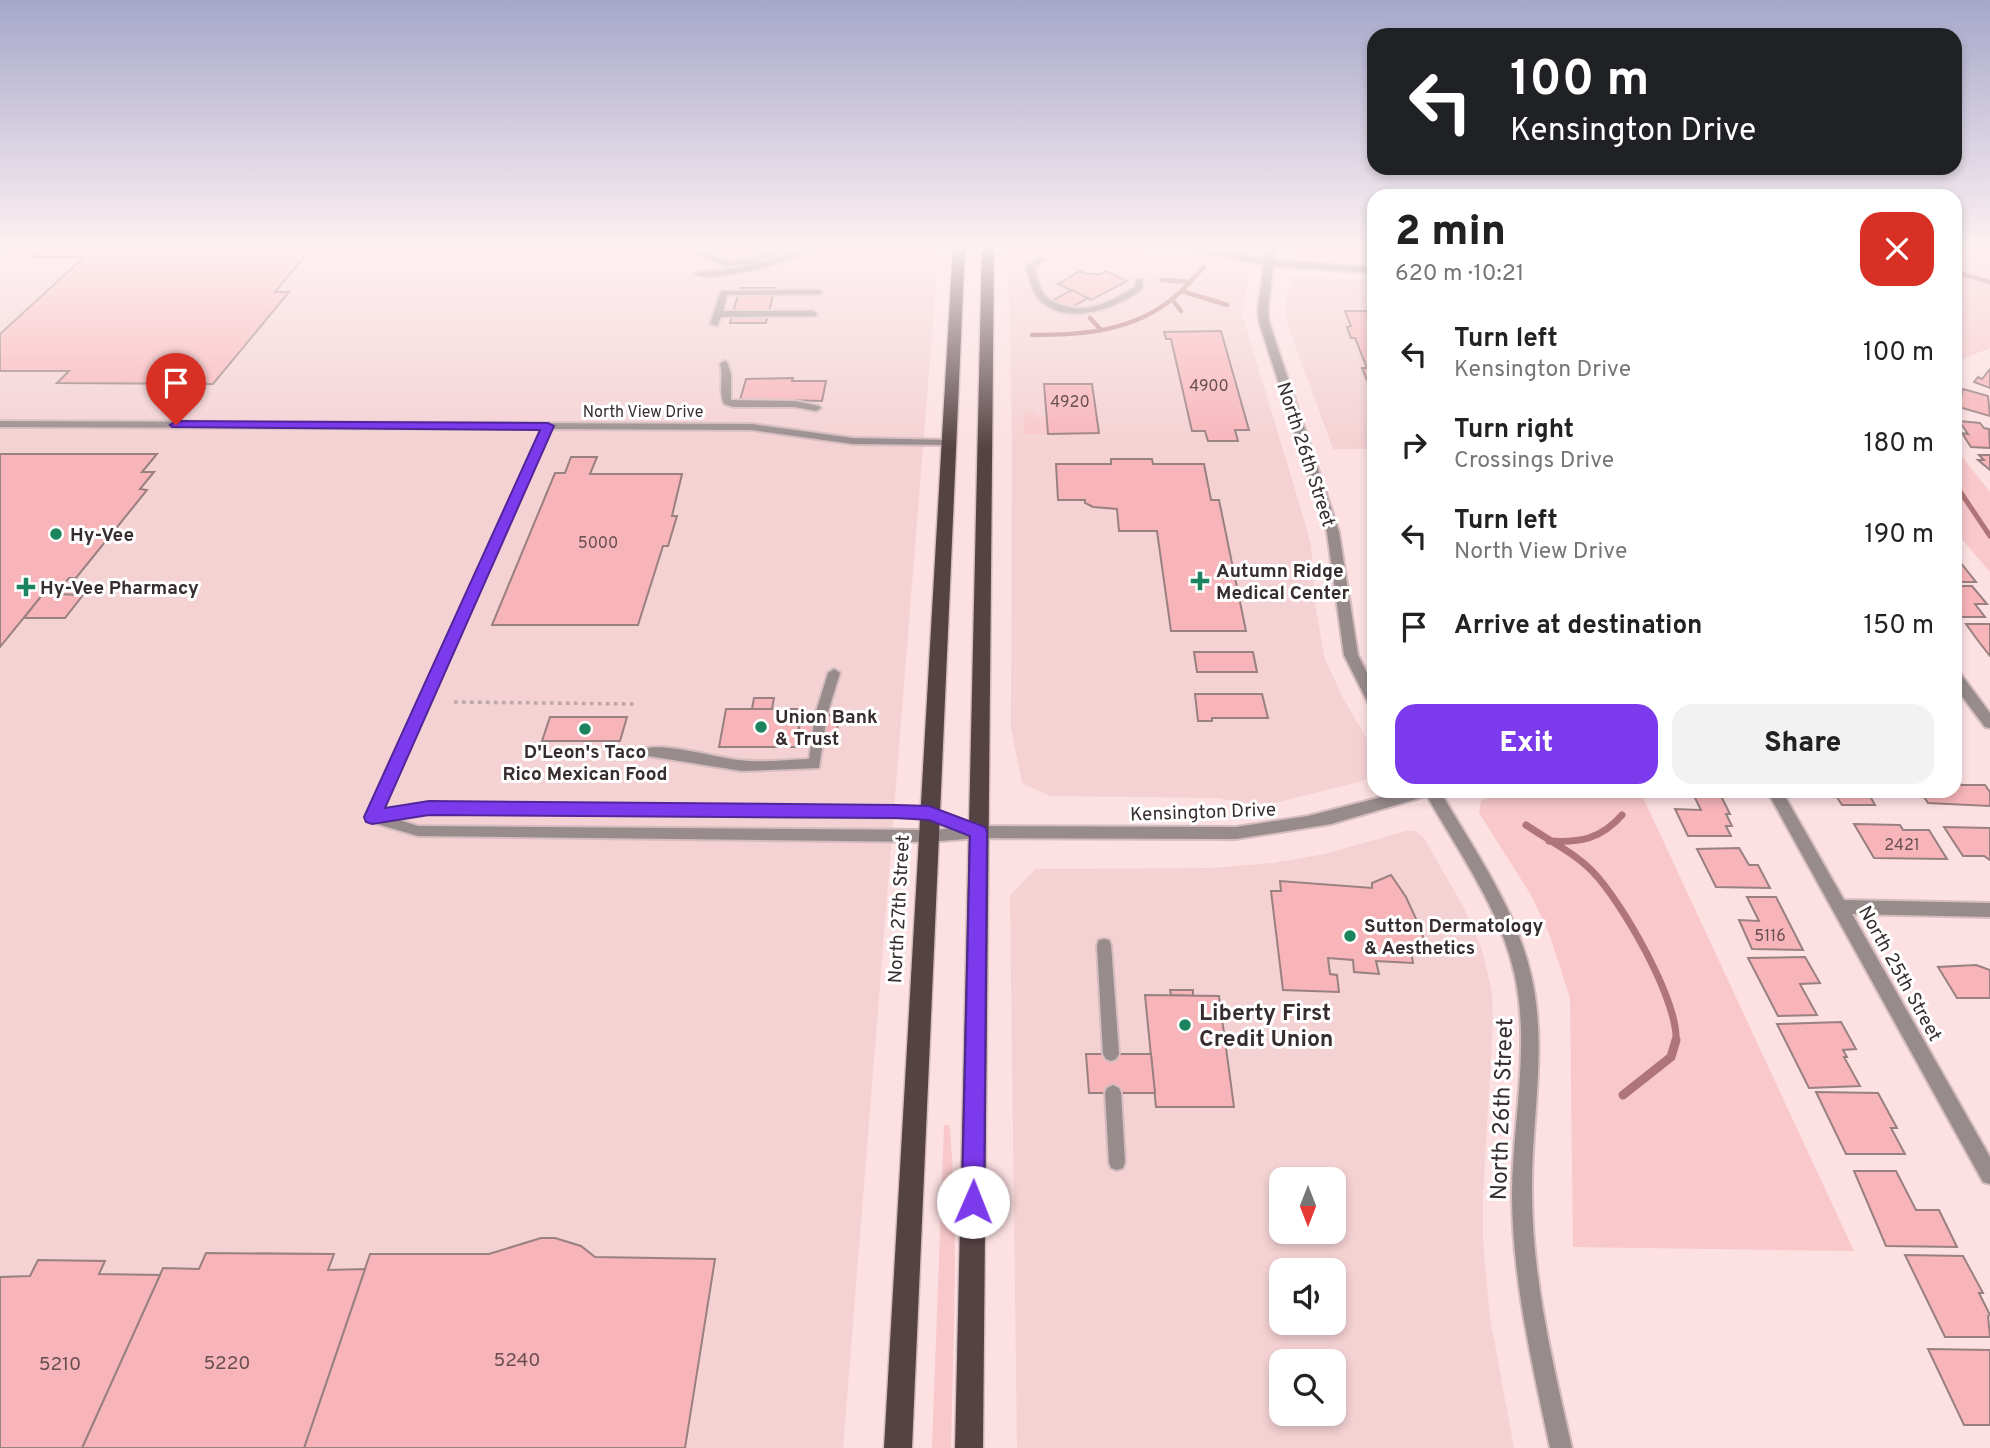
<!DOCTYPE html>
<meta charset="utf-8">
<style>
:root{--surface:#fff;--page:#f2f2f2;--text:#222;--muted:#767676;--accent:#7c3aed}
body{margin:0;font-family:Overpass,sans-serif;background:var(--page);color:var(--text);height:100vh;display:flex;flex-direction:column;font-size:26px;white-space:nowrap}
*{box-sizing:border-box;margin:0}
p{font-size:23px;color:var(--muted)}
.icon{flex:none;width:38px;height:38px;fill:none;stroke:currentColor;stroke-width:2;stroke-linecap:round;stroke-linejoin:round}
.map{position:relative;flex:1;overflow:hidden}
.sheet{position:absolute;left:1367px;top:189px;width:595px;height:609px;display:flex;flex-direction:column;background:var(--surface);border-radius:21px;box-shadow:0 4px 10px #0003}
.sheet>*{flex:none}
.hud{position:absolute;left:1367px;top:28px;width:595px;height:147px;border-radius:21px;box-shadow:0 4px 10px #0003;background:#202124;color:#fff;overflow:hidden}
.needle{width:46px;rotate:180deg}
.tools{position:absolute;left:1269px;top:1167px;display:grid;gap:14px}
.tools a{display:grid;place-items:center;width:77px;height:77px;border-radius:14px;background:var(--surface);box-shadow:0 4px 10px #0003;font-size:35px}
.pin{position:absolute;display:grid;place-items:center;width:60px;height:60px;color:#fff;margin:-72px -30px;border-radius:50% 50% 50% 0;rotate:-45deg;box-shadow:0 0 7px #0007}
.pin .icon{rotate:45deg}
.me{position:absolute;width:77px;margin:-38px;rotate:1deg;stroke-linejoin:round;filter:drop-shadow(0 0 5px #0008)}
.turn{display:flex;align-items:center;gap:24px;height:147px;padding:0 28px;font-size:32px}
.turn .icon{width:91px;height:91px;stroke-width:2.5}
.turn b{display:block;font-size:49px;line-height:60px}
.round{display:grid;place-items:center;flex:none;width:74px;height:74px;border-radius:21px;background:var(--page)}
.head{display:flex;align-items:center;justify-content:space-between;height:119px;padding:0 28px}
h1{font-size:42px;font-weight:800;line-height:52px}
.action{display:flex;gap:14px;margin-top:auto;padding:14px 28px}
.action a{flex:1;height:80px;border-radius:21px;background:var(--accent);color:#fff;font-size:28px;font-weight:800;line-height:80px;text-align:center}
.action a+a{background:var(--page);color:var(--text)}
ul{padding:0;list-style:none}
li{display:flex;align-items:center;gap:21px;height:91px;padding:0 28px}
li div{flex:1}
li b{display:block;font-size:26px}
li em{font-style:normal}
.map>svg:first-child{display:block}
.built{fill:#f4d1d3;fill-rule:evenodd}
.green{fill:#f8c8cb}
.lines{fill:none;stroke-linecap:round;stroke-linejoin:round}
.stream-far3{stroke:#b0757b;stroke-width:4.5}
.stream-far2{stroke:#b0757b;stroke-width:5}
.stream-far1{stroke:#b0757b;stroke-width:7}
.stream{stroke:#b0757b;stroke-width:9}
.building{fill:#f7b4b9;stroke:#998081;stroke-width:2}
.lane-casing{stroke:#d5bcbe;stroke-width:4}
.street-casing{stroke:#d5bcbe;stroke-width:4}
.primary-casing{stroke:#d5bcbe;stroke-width:3}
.path-far1{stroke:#bba5a6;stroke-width:2.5;stroke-dasharray:2.5 3.5;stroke-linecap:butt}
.path{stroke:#bba5a6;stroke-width:3.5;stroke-dasharray:3.5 4.5;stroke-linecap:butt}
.lane{fill:#978b8c;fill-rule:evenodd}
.street{fill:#978b8c;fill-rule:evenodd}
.primary{fill:#554243;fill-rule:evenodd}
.route{fill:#7c3aed;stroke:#51269a;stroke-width:2}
.poi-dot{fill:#1b835e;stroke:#fff;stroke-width:2.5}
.labels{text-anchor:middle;stroke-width:6;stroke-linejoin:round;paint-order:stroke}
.number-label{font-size:16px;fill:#674f51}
.far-street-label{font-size:16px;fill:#372d2e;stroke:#fff}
.street-label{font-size:19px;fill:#372d2e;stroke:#fff}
.poi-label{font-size:19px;font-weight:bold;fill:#372d2e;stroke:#fff;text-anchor:start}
.near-number-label{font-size:19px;fill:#674f51}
.near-poi-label{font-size:23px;font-weight:bold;fill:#372d2e;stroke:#fff;text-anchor:start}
.near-street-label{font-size:23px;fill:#372d2e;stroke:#fff}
</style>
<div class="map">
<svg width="1990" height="1448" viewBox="0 0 1990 1448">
<rect width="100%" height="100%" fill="#fce0e2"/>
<g class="built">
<path d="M0,246H939L843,1448H0Z"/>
<path d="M1013,246L1124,247L1209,263V265L1243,272L1249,276L1242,314L1305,523L1311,546L1315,603L1324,657L1343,698L1374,751V778L1271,804L1257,805L1218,798L1050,796L1022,783L1011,728L1012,445L1008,249Z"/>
<path d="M1234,246H1374V260L1315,258Z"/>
<path d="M1294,277L1374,281V449H1333L1289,328L1285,309L1291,278Z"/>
<path d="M1406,831H1416L1424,838L1465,910L1482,950L1492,993L1493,1021L1483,1195V1241L1490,1318L1514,1448H1017L1010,896L1035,869L1212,868L1273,863L1325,854ZM1281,1180H1334V1232H1281ZM1281,1270H1334V1323H1281ZM1281,1362H1334V1414H1281Z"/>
</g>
<g class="green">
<path d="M1955,246H1990V348L1955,362Z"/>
<path d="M1023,413H1035L1036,417H1047L1048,434H1024Z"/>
<path d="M1955,448L1990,492V572L1955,531Z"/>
<path d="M1505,791H1640L1854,1251L1573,1247L1570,998L1549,933L1531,895L1479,813L1481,801Z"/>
<path d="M944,1125H949L950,1130C959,1236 953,1342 951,1448H932Z"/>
</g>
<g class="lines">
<g class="stream-far3">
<path d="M1955,272L1990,282"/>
<path d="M1161,280L1190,282"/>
<path d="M1182,291L1227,305"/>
<path d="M1172,299L1181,311"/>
<path d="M1090,318L1101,330"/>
<path d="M1032,335C1078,335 1126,332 1164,305C1180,295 1191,280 1204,267"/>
</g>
<path class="stream-far2" d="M1955,484L1990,536"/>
<g class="stream-far1">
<path d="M1526,825C1548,840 1573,852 1592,871C1621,900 1679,1001 1676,1042"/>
<path d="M1549,841C1580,843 1601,839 1622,815"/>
</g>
<path class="stream" d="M1623,1095L1671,1057L1676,1040"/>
</g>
<g class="building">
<path d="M44,246H313L275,292H289L213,384L57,383L69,371H0V334L84,257H32Z"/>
<path d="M1080,271L1087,274H1100L1106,271L1127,281L1091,300L1058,284Z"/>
<path d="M740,288H775L766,323H730Z"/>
<path d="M1072,290L1088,298L1067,310L1051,301Z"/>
<path d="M1345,311H1374V386L1371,380H1367L1362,368H1367L1355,338H1351L1347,327L1351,326Z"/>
<path d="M1221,331L1249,430H1235L1238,441H1208L1205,431H1192L1171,339H1166L1164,332Z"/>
<path d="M1990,369V388L1974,382L1978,377L1982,379Z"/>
<path d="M793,378L792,381H826L822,401L787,400L786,403L740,400L746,379Z"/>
<path d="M1044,384H1092L1099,433L1048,434Z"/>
<path d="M1963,389L1988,396L1990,416L1959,407Z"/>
<path d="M1959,421L1980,423L1984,428L1989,429L1990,448L1971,447L1962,433L1968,434Z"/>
<path d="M0,454H157L142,472H154L140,489L147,490L76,578H69L56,594H43L0,647Z"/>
<path d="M1979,455H1990V470L1978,460H1984Z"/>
<path d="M571,457H597L590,474H682L672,516H677L668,546H663L638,625H492L555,473H565Z"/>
<path d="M1111,459H1152L1153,464H1204L1211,500H1219L1246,631H1171L1157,531H1119L1117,509L1093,507L1085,503V500H1058L1056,464H1111Z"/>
<path d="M1955,562H1960L1976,582H1955Z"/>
<path d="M1955,586H1972L1987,604H1975L1985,617H1962L1955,607Z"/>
<path d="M43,594H56L83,595L65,618H24Z"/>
<path d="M1966,624H1990V656L1979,642Z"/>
<path d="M1194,652H1253L1257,672H1197Z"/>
<path d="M1195,694H1262L1268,718H1212V721H1198Z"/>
<path d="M754,698H774L772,709H752Z"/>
<path d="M726,709H801L796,747H719Z"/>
<path d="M801,715H839L836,740H797Z"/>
<path d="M550,717H627L620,741H542Z"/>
<path d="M1955,775L1961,785H1985L1990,792V806L1928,803L1920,791H1955Z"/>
<path d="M1833,791H1867L1875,805H1842Z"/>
<path d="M1692,792H1719L1730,814H1726L1732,826H1726L1731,836H1688L1675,809L1701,810Z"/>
<path d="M1854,824L1900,825L1903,830H1929L1947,859L1874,858Z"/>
<path d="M1944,827L1990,828V860L1984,856H1963Z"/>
<path d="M1739,848L1749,865H1758L1770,888L1716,887L1697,849Z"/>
<path d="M1391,875L1406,897L1422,932L1425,947L1419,951L1411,950L1413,963L1376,961L1379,974L1354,972L1353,960L1328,958L1330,974L1337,975L1339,992L1283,990L1271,891H1281L1280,881L1372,888V883Z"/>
<path d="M1747,897H1776L1803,950L1752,949L1739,920L1759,921Z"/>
<path d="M1805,957L1820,983L1800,984L1817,1015L1778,1016L1748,958Z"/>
<path d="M1976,965L1990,970V998H1957L1938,967Z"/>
<path d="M1170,990H1193V996L1171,995Z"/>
<path d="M1145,995L1219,996L1234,1107H1156Z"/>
<path d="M1841,1022L1856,1049L1843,1050L1847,1057H1844L1860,1086L1809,1088L1777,1024Z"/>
<path d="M1086,1054H1151L1155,1093H1089Z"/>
<path d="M1816,1092L1878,1093L1897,1128H1891L1905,1154H1846Z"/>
<path d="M1854,1171H1896L1916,1210H1939L1957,1247L1886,1246Z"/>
<path d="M541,1238H555L581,1246L595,1257L715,1259L685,1448H304L370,1254H489Z"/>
<path d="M206,1253L334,1254L328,1270L365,1269L304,1448H82L163,1268L199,1269Z"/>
<path d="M1905,1255L1963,1256L1983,1293H1979L1990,1315L1988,1316L1990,1337H1945Z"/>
<path d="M38,1260L105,1261L99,1274L160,1275L82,1448H0V1277L30,1276Z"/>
<path d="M1928,1349L1990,1350V1425H1964Z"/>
</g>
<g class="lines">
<defs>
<g id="lane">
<path d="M5,246H14L0,257V251Z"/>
<path d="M785,246H796L746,266L742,264L725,266L701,255L705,253L729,262L755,258Z"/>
<path d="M810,246H821C800,259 715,285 694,274L698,272C738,270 773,261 810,246Z"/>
<path d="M1267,246H1275L1273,263L1269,265L1265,263Z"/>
<path d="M1039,257L1046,259L1034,268C1037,276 1039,287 1044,294C1048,300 1056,303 1062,305C1089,315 1113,300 1135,287L1136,279H1142L1143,288C1118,309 1063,328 1038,298C1031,289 1029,277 1026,267Z"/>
<path d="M818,290L822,292L821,294L727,295L723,311H813L817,314L816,316L721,317L717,326L710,324L721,291Z"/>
<path d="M724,361L727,362L731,374V400L795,401L819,406L821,408L816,411L795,407H733L724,404C718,391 724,377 720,364Z"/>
<path d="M0,421L752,424L853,438L952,440L954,442L949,445L853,444L752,430L551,429L382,810L429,803L929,808L934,809L936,813L934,817L929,818L429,813L396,819L418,826L928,830L933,832L935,836L933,840L928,842L418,836L367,821L365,817L542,429L0,427Z"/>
<path d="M834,669L840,673L827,715L819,768L742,771L642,755L640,752L642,749C665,742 713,757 738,760C761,763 786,760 809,759L815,715L828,673Z"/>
<path d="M1104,939L1109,940L1111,945L1119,1054L1116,1059L1111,1061L1106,1059L1103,1054L1097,945L1099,940Z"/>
<path d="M1113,1085L1119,1088L1121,1093L1125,1162L1123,1168L1117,1170L1111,1168L1109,1162L1105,1093L1107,1088Z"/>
</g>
<g id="street">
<path d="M0,246H14L0,249Z"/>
<path d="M1171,246H1191L1269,260L1374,267V273L1273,266L1268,308L1269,322L1339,532L1358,655L1374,687V706L1369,705L1344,655L1327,532L1259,322L1258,308L1264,265Z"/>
<path d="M1955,672L1960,673L1990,713V728L1985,727L1955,687Z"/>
<path d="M1405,791H1440C1474,850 1516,908 1531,975C1548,1047 1531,1120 1532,1192C1532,1279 1553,1364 1572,1448H1550C1532,1364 1512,1278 1512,1192C1513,1120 1530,1047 1515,976C1501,910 1459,853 1427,796L1331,824L1236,839L978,838L928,842L923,840L920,836L923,832L951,828L924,817L922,813L924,809L929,807L979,826L1236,827L1308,816Z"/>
<path d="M1767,791H1782L1844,900L1990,903V917L1852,914L1990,1157V1184L1983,1182Z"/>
</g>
<g id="primary">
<path d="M953,246H965L912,1448H884Z"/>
<path d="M982,246H994L983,1448H955Z"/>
</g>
</defs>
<use href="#lane" class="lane-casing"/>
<use href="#street" class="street-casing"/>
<use href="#primary" class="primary-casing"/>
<path class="path-far1" d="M185,413L202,391"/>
<path class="path" d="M454,702L634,704"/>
<use href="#lane" class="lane"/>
<use href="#street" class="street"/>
<use href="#primary" class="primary"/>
</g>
<linearGradient id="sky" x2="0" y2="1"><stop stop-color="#a6a7ca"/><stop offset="0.55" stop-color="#fef1f2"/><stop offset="1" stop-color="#fef1f2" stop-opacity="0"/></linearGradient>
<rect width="1990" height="449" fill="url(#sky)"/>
<path class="route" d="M176,421L548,423L554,426L385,808L429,801L897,805L929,806L985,827L987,832L984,1202L981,1210L973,1213L965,1210L962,1202L970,836L929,820L897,818L429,815L372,824L366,822L364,817L540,430L172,427L170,425Z"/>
<g class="poi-dot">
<circle cx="56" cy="534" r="7"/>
<path d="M1196.5 570.5h7v7h7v7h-7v7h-7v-7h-7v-7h7z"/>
<path d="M22.5 576.5h7v7h7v7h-7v7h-7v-7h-7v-7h7z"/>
<circle cx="761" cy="727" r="7"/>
<circle cx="585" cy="729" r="7"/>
<circle cx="1350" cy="936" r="7"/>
<circle cx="1185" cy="1025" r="7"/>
</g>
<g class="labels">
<g class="number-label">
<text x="1209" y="391">4900</text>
<text x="1070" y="407">4920</text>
<text x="598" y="548">5000</text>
<text x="1902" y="850">2421</text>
<text x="1770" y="941">5116</text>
</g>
<g class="far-street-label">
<text x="643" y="417">North View Drive</text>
</g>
<g class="street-label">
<text transform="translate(1307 454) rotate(72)" y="7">North 26th Street</text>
<text transform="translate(1203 811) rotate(-2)" y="7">Kensington Drive</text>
<text transform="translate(898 909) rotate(-87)" y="7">North 27th Street</text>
<text transform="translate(1901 973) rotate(61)" y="7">North 25th Street</text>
</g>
<g class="poi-label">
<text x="70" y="541">Hy-Vee</text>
<text x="1216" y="577">Autumn Ridge<tspan x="1216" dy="22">Medical Center</tspan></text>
<text x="40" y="594">Hy-Vee Pharmacy</text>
<text x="775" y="723">Union Bank<tspan x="775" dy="22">&amp; Trust</tspan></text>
<text x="585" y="758" text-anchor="middle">D'Leon's Taco<tspan x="585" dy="22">Rico Mexican Food</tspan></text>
<text x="1364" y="932">Sutton Dermatology<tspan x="1364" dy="22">&amp; Aesthetics</tspan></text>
</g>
<g class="near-number-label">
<text x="517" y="1366">5240</text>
<text x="227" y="1369">5220</text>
<text x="60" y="1370">5210</text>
</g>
<g class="near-poi-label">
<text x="1199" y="1020">Liberty First<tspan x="1199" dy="26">Credit Union</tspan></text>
</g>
<g class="near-street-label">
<text transform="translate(1501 1109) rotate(-88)" y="8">North 26th Street</text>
</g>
</g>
</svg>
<div class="tools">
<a><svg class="needle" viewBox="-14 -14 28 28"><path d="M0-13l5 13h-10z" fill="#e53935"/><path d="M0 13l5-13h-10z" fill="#767676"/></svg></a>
<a><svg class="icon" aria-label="sound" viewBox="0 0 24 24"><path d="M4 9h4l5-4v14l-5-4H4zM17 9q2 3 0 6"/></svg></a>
<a><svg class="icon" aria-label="search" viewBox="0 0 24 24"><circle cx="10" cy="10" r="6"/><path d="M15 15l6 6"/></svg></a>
</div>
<div class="pin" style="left:176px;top:425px;background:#d93025"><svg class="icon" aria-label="arrive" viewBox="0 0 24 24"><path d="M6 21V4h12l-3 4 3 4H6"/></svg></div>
<svg class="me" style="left:973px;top:1202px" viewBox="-20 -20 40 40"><circle r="19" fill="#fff"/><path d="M0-13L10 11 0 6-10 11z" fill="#7c3aed"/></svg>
<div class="hud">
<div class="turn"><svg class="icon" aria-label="left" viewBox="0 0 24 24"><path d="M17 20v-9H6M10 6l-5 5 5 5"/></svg><div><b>100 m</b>Kensington Drive</div></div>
</div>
<section class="sheet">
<div class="head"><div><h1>2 min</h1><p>620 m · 10:21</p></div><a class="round" style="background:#d93025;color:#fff"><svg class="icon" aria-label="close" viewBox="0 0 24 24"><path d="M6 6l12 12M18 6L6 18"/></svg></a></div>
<ul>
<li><svg class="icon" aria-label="left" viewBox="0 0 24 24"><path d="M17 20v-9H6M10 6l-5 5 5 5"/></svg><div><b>Turn left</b><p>Kensington Drive</p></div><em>100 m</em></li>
<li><svg class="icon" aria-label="right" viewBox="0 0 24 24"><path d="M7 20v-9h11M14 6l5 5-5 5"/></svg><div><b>Turn right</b><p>Crossings Drive</p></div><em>180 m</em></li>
<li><svg class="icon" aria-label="left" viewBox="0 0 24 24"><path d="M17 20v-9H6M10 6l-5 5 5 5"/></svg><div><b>Turn left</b><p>North View Drive</p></div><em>190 m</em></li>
<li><svg class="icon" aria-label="arrive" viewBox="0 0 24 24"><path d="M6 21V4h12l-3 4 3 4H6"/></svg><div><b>Arrive at destination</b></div><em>150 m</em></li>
</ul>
<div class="action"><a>Exit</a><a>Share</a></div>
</section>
</div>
